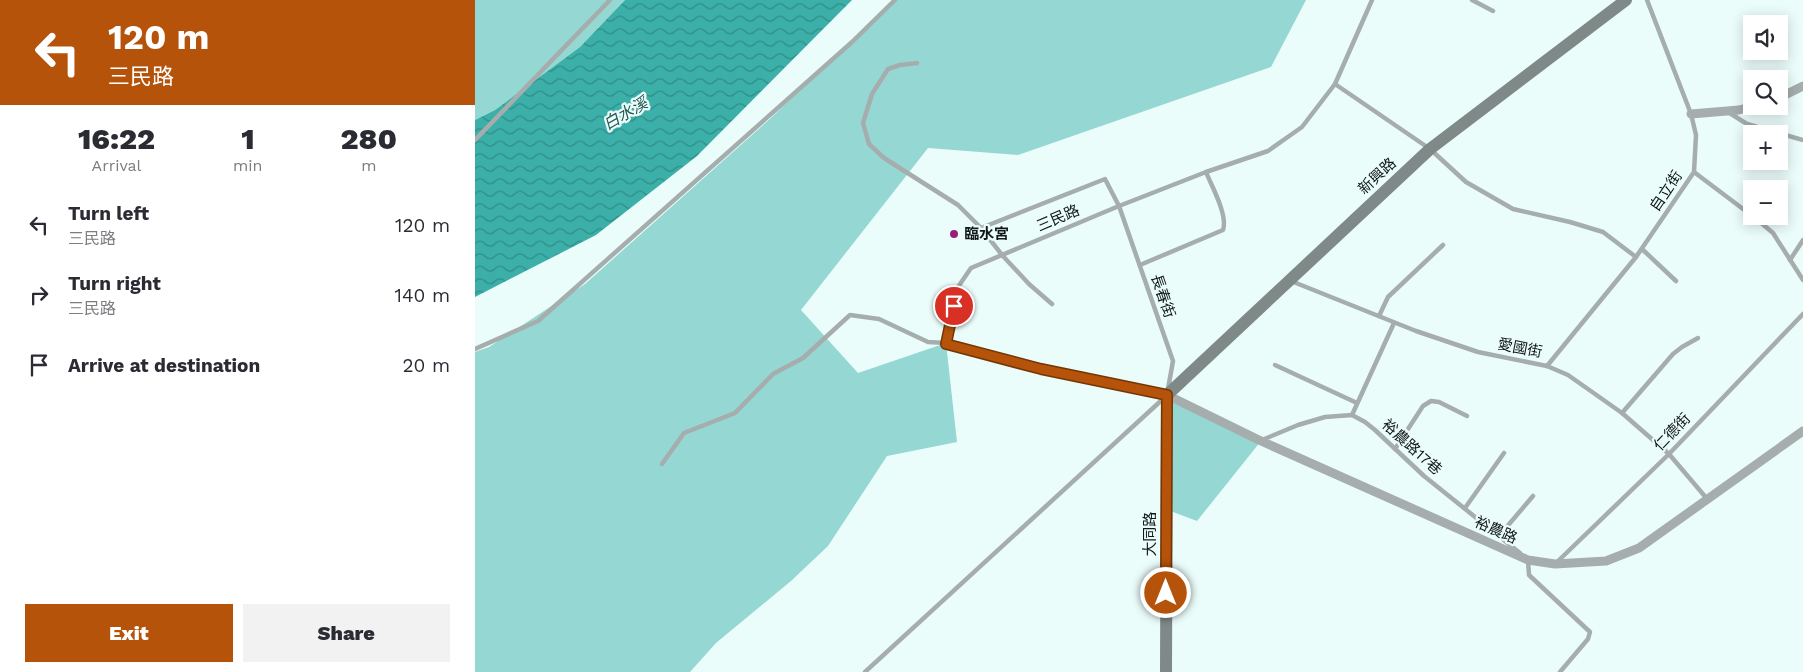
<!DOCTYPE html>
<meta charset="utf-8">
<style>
:root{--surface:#fff;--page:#f2f2f3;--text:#2b2b33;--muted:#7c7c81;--accent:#b45309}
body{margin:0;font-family:"Work Sans","Noto Sans TC",sans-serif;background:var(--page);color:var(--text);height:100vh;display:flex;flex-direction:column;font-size:19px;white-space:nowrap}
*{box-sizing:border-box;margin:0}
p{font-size:16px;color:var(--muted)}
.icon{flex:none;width:28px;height:28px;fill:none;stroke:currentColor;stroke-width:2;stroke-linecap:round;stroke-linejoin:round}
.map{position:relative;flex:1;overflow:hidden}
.side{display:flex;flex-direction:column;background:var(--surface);width:475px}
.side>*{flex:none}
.guide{background:#b45309;color:#fff;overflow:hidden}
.tools{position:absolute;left:1268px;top:15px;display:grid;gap:10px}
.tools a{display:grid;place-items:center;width:45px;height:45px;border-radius:0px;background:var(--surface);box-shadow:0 2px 12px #0003;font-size:25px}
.pin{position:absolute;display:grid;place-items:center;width:42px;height:42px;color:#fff;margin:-21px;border:2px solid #fff;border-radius:50%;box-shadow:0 1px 5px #0007}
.me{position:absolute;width:55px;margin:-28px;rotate:0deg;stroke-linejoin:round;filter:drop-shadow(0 0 4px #0008)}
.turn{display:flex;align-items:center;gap:18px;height:105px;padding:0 25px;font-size:22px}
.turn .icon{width:65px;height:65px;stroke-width:2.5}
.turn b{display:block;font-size:35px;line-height:42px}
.eta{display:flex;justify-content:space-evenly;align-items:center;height:85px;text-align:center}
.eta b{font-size:30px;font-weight:800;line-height:35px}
.cta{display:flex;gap:10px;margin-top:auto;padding:10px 25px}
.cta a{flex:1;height:58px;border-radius:0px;background:var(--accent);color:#fff;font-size:20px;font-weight:800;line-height:58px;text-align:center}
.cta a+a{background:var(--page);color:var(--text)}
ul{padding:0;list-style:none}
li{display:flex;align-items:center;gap:15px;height:70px;padding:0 25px}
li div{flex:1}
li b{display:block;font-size:19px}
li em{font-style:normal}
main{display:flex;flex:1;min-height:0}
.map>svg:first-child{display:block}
.grass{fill:#95d7d2}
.water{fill:url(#water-waves)}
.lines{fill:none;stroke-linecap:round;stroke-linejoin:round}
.lane{stroke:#a6adad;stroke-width:4.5}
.street{stroke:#a6adad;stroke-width:9}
.secondary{stroke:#7e8988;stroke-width:12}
.route-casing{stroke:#753606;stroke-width:12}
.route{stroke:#b45309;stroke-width:9}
.poi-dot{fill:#971f7b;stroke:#ebfdfb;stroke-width:2}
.labels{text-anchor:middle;stroke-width:4.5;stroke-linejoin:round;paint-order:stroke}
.street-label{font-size:15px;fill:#111817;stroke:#ebfdfb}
.poi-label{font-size:15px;font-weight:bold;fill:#111817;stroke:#ebfdfb;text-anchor:start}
.water-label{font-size:16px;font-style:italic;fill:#265653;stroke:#ebfdfb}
</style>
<main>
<section class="side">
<div class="guide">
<div class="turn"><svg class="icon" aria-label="left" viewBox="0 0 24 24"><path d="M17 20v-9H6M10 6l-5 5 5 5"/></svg><div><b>120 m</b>三民路</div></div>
</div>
<div class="eta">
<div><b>16:22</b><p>Arrival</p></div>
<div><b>1</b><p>min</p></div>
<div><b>280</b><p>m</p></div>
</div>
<ul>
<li><svg class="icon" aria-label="left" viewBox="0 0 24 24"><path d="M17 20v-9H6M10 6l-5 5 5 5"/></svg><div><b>Turn left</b><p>三民路</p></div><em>120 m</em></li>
<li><svg class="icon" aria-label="right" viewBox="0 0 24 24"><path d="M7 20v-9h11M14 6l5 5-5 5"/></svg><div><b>Turn right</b><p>三民路</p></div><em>140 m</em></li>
<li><svg class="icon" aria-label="arrive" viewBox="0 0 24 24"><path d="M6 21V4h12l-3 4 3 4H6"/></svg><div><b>Arrive at destination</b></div><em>20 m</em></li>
</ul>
<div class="cta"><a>Exit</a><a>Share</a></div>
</section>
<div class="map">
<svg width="1328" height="672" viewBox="0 0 1328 672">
<defs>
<pattern id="water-waves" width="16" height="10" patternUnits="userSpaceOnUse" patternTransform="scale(1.25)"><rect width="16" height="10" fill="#3bafa8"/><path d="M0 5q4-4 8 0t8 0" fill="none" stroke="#308d88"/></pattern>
</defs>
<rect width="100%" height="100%" fill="#ebfdfb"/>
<g class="grass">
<path d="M0,0H150L105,47L20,110L0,120Z"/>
<path d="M419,0H831L796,67L543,155L453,148L326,310L383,373L471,343L482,442L412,456L353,546L316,581L241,643L215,672H0V352L14,347L110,284L297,117Z"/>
<path d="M693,398L786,441L722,521L690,509Z"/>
</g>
<path class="water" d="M150,0H377L222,156L121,235L0,297V120L20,110L105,47Z"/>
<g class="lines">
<g class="lane">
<path d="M997,0L1018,11"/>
<path d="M442,63L425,65L413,69L397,94L388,123L394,144L409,158L483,205L506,228L527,255L554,284L577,304"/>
<path d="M860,84L955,149L991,182L1038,209L1095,222L1128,232L1161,257"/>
<path d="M1253,112L1272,124L1328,140"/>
<path d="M0,140L135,0"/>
<path d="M1219,172L1276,215"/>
<path d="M1278,216L1298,233L1328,280"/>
<path d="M506,228L630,179L644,206L698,361L693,389"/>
<path d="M1167,249L1201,281"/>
<path d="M1315,260L1328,240"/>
<path d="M665,265L748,230C753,215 737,187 731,172"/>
<path d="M816,281L941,331L1003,352L1072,366L1093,375L1147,413L1194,454L1233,500"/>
<path d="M904,316L913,297L968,245"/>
<path d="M0,349L63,321L377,42L420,0"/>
<path d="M800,365L882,403"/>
<path d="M1072,366L1161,257L1219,172L1221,135L1216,114L1172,0"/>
<path d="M690,395L566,369L471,343L483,287L496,268L644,206L731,172L793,151L827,127L860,84L897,0"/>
<path d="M1147,413L1198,354L1207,347L1223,338"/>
<path d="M877,415L919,323"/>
<path d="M787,440L823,425L850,417L877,415L890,422L900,430L949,476L1045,553"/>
<path d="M920,449L948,406L956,401L964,402L992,416"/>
<path d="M187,464L209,433L260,413L298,374L328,358L375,315L404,319L453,342L471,343"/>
<path d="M990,508L1029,453"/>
<path d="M1024,536L1058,496"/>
<path d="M1053,560L1054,575L1115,632L1113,639L1085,672"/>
<path d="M1081,563L1194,454L1328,314"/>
<path d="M390,672L689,398"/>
</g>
<g class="street">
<path d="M1304,98L1328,86"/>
<path d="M1216,114L1264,110L1279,106"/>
<path d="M692,395L786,441L1053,560L1080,564L1131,561L1164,548L1328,431"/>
</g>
<path class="secondary" d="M691,672L692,395L955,149L1151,0"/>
</g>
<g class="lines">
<defs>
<path id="route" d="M479,306L471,344L566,369L692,395L691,593"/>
</defs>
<use href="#route" class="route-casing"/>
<use href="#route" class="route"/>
</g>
<circle class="poi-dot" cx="479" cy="234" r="5"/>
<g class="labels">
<g class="street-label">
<text transform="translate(902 176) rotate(-43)" y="5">新興路</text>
<text transform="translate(1191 191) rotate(-56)" y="5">自立街</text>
<text transform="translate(583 218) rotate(-23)" y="5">三民路</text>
<text transform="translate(688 296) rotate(71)" y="5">長春街</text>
<text transform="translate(1045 348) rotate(11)" y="5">愛國街</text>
<text transform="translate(1197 432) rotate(-46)" y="5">仁德街</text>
<text transform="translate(937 447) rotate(42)" y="5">裕農路17巷</text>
<text transform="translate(1021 530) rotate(24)" y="5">裕農路</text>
<text transform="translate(675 534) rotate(-90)" y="5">大同路</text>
</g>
<g class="poi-label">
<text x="489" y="239">臨水宮</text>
</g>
<g class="water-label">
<text transform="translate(150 113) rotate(-30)" y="6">白水溪</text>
</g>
</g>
</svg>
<div class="tools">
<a><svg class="icon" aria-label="sound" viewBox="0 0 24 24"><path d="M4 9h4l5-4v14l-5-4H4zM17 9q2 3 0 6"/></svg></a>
<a><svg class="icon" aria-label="search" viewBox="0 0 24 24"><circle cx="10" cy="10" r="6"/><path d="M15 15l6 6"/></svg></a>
<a>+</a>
<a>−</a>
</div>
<div class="pin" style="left:479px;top:306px;background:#d93025"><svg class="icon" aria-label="arrive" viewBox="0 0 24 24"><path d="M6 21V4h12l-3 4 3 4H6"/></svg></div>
<svg class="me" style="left:691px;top:593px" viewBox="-20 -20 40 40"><circle r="17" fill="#b45309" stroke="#fff" stroke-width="3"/><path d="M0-11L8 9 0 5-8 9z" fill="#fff"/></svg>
</div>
</main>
